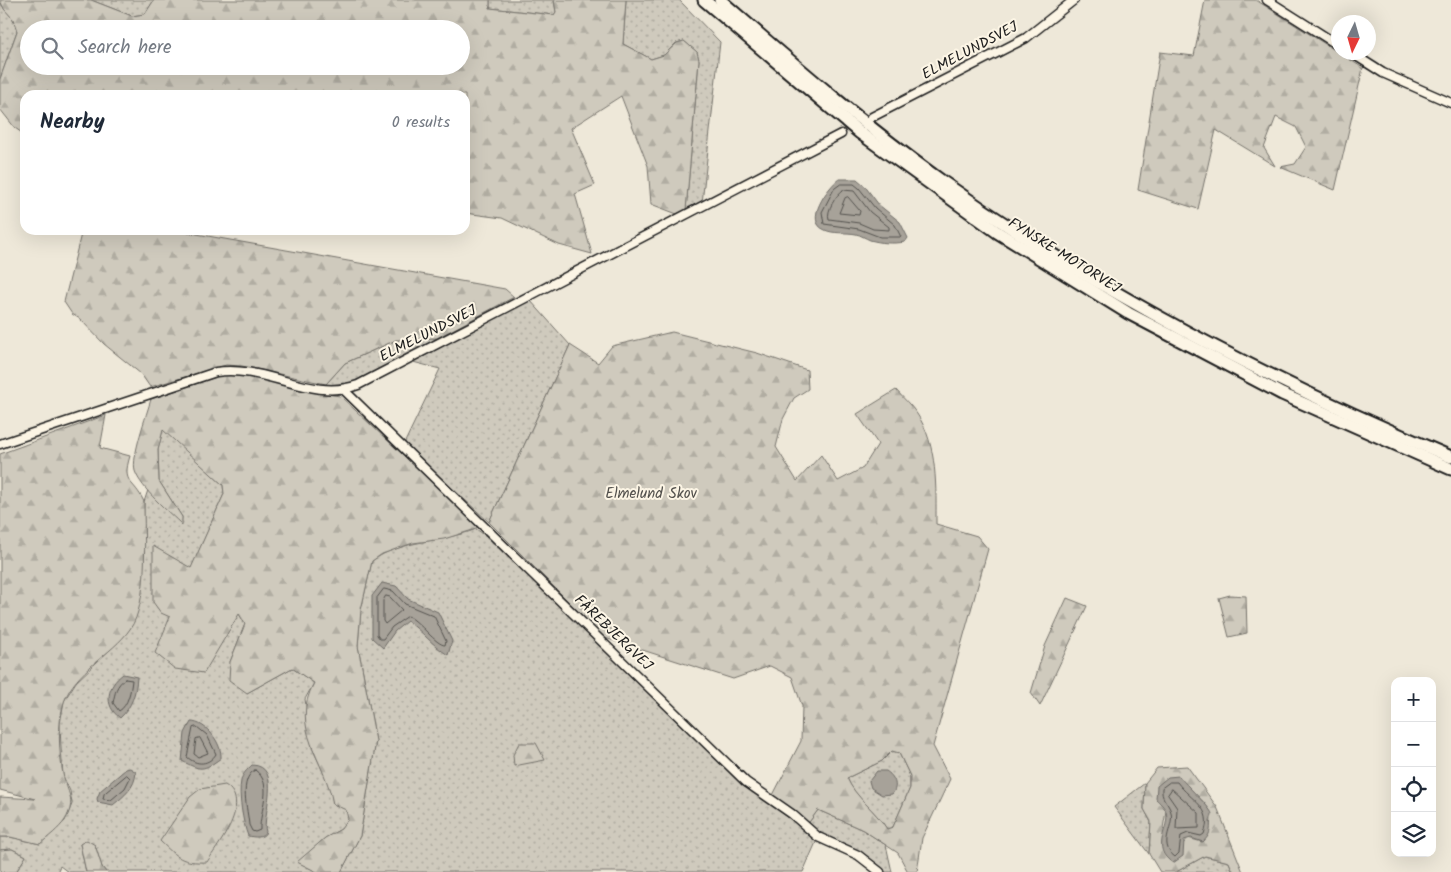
<!DOCTYPE html>
<meta charset="utf-8">
<style>
:root{--surface:#fff;--page:#f6f6f7;--text:#1f2937;--muted:#747a83;--line:#e0e1e3}
body{margin:0;font-family:Kalam,sans-serif;background:var(--page);color:var(--text)}
.controls{position:absolute;right:15px;bottom:15px;display:grid;overflow:hidden;border-radius:10px;box-shadow:0 5px 20px #0002}
.controls button{width:45px;height:45px;display:grid;place-items:center;padding:0;border:0;border-bottom:1px solid var(--line);background:var(--surface);color:var(--text);font:25px sans-serif}
.compass{position:absolute;left:1331px;top:15px;width:45px;height:45px;border-radius:50%;background:var(--surface);box-shadow:0 5px 20px #0002;rotate:185deg}
.list{margin:0;padding:0;list-style:none}
h2{display:flex;justify-content:space-between;align-items:center;height:65px;margin:0;padding:0 20px;font-size:21px}
h2 small{font-size:16px;font-weight:400;color:var(--muted)}
.icon{flex:none;width:28px;height:28px;fill:none;stroke:currentColor;stroke-width:2;stroke-linecap:round;stroke-linejoin:round}
.map{position:relative;flex:none;width:1451px;height:872px;overflow:hidden}
.search{position:absolute;background:var(--surface);box-shadow:0 5px 20px #0002;left:20px;top:20px;width:450px;height:55px;display:flex;align-items:center;gap:12px;box-sizing:border-box;padding:0 18px;border-radius:28px;color:var(--muted);font-size:19px}
.panel{position:absolute;background:var(--surface);box-shadow:0 5px 20px #0002;left:20px;top:90px;width:450px;height:145px;border-radius:15px}
.map>svg:first-child{display:block}
.grass{fill:url(#grass-dots);stroke:#76736c}
.forest{fill:url(#forest-firs);stroke:#76736c;fill-rule:evenodd}
.water{fill:#a7a299;stroke:#6f6c67}
.lines{fill:none;stroke-linecap:round;stroke-linejoin:round}
.shore{stroke:#54524e;stroke-width:1}
.minor-casing{stroke:#1c1c1c;stroke-width:11}
.highway-casing{stroke:#1c1c1c;stroke-width:15}
.minor{stroke:#fcf5e5;stroke-width:8}
.highway{stroke:#fcf5e5;stroke-width:11}
.labels{text-anchor:middle;dominant-baseline:central;stroke-width:4;stroke-linejoin:round;paint-order:stroke}
.street-label{font-size:15px;fill:#1c1c1c;stroke:#fcf5e5}
.park-label{font-size:15px;fill:#52504c;stroke:#fcf5e5}
</style>
<div class="map">
<svg width="1451" height="872" viewBox="0 0 1451 872">
<defs>
<pattern id="grass-dots" width="8" height="8" patternUnits="userSpaceOnUse" patternTransform="scale(1.25)"><rect width="8" height="8" fill="#cfcabd"/><path d="M2 2h.1M6 6h.1" fill="none" stroke="#b1ada2" stroke-width="1.8" stroke-linecap="round"/></pattern>
<pattern id="forest-firs" width="22" height="20" patternUnits="userSpaceOnUse" patternTransform="scale(1.25)"><rect width="22" height="20" fill="#cfcabd"/><path d="M5 1l3.5 6h-7zM16 11l3.5 6h-7z" fill="#b1ada2"/></pattern>
</defs>
<rect width="100%" height="100%" fill="#eee8d9"/>
<filter id="ink" filterUnits="userSpaceOnUse"><feTurbulence type="fractalNoise" baseFrequency=".02" numOctaves="2"/><feDisplacementMap in="SourceGraphic" scale="10" xChannelSelector="R" yChannelSelector="G"/><feConvolveMatrix kernelMatrix="1 2 1 2 8 2 1 2 1" color-interpolation-filters="sRGB"/></filter>
<g filter="url(#ink)">
<g class="grass">
<path d="M 91,0 L 154,0 L 145,14 L 132,16 Z"/>
<path d="M 490,0 L 554,0 L 556,12 L 554,15 L 490,8 Z"/>
<path d="M 626,0 L 679,0 L 720,42 L 702,203 L 686,210 L 699,60 L 697,52 L 684,41 L 676,43 L 664,55 L 651,59 L 623,44 Z"/>
<path d="M 0,3 L 13,19 L 17,31 L 0,79 Z"/>
<path d="M 530,300 L 570,345 L 489,522 L 404,444 L 440,369 L 413,362 Z"/>
<path d="M 437,338 C 414,354 353,394 326,384 L 345,363 L 396,340 Z"/>
<path d="M 163,429 L 223,485 L 224,494 L 191,569 L 153,547 L 239,613 L 245,624 L 230,662 L 247,693 L 292,668 L 314,683 L 305,699 L 312,748 L 330,786 L 333,804 L 346,809 L 349,819 L 341,829 L 325,838 L 298,862 L 317,872 L 106,872 L 102,867 L 95,845 L 80,844 L 86,872 L 68,872 L 60,866 L 57,872 L 16,872 L 26,856 L 12,849 L 0,850 L 0,837 L 10,837 L 40,844 L 65,821 L 72,804 L 70,791 L 63,776 L 61,748 L 60,724 L 64,701 L 76,682 L 118,642 L 142,587 L 144,502 L 148,490 L 181,524 L 182,517 L 159,481 L 158,450 Z"/>
<path d="M 476,529 L 489,538 L 728,771 L 817,840 L 803,872 L 341,872 L 360,836 L 376,741 L 358,646 L 361,610 L 372,561 C 402,539 442,543 476,529 Z"/>
<path d="M 892,751 L 899,753 L 910,776 L 910,788 L 893,827 L 887,829 C 876,811 855,798 847,778 L 882,761 Z"/>
<path d="M 1145,783 L 1144,809 L 1151,822 L 1149,854 L 1114,807 Z"/>
<path d="M 818,810 L 863,830 L 886,845 L 892,872 L 883,872 C 862,849 831,843 807,825 Z"/>
<path d="M 1205,856 L 1229,862 L 1233,872 L 1176,872 Z"/>
</g>
<g class="forest">
<path d="M 0,0 L 91,0 L 132,16 L 145,14 L 154,0 L 490,0 L 490,8 L 554,15 L 556,12 L 554,0 L 626,0 L 623,44 L 651,59 L 664,55 L 677,43 L 684,41 L 697,52 L 699,60 L 686,210 L 677,214 L 651,204 L 648,166 L 621,96 L 571,128 L 595,185 L 575,194 L 592,254 L 559,245 L 502,218 L 465,213 L 465,95 L 25,95 L 25,135 L 15,128 L 0,109 L 0,79 L 17,31 L 13,19 L 4,9 ZM 29,29 L 461,29 L 461,66 L 29,66 Z"/>
<path d="M 1205,0 L 1256,0 L 1363,68 L 1335,190 L 1280,167 L 1295,164 L 1306,147 L 1296,127 L 1276,117 L 1264,148 L 1275,166 L 1216,130 L 1198,209 L 1138,190 L 1160,52 L 1194,56 Z"/>
<path d="M 82,230 L 174,230 L 505,289 L 514,297 L 437,338 L 396,340 L 345,363 L 326,384 L 242,366 L 226,365 L 150,387 L 141,374 L 104,344 L 80,319 L 72,314 L 64,302 Z"/>
<path d="M 672,332 L 757,353 L 807,370 L 808,389 L 794,398 L 783,419 L 776,447 L 797,481 L 821,455 L 838,481 L 863,468 L 878,444 L 857,414 L 896,390 C 903,398 911,405 917,414 C 938,445 936,489 936,524 L 977,536 L 988,549 L 933,746 L 950,779 L 922,838 L 917,872 L 908,872 L 898,853 L 863,830 L 818,810 L 807,825 L 772,797 L 801,741 L 802,706 L 792,677 L 770,666 L 733,679 L 605,638 L 489,522 L 570,345 L 598,363 L 612,346 ZM 892,751 L 899,753 L 910,776 L 910,788 L 893,827 L 887,829 C 875,810 855,797 847,778 L 882,761 Z"/>
<path d="M 222,375 C 262,374 300,391 340,396 L 477,524 L 476,529 L 444,539 L 413,543 L 382,554 L 372,561 L 361,610 L 358,646 L 376,741 L 360,836 L 341,872 L 317,872 L 297,862 L 325,838 L 341,829 L 348,819 L 346,810 L 333,804 C 325,759 289,729 314,683 L 292,668 L 247,693 L 229,680 L 230,662 L 245,624 L 239,614 L 204,673 L 175,669 L 155,653 L 170,617 L 161,613 L 153,602 L 153,546 L 191,568 L 224,494 L 223,485 L 163,430 L 158,450 L 159,481 L 182,517 L 182,525 C 169,512 141,489 135,471 C 131,457 147,414 151,399 Z"/>
<path d="M 106,415 L 100,448 L 130,456 C 121,485 134,479 144,502 C 144,535 149,603 130,629 C 112,655 75,670 64,702 C 57,724 59,752 63,774 C 67,793 77,800 65,820 C 59,829 48,837 40,844 L 10,837 L 0,837 L 0,797 L 35,799 L 0,790 L 0,454 Z"/>
<path d="M 1230,595 L 1246,596 L 1247,633 L 1229,637 L 1219,598 Z"/>
<path d="M 1067,598 L 1087,606 L 1040,706 L 1031,693 L 1045,646 Z"/>
<path d="M 519,743 L 536,743 L 545,760 L 514,766 L 513,755 Z"/>
<path d="M 1187,766 L 1217,807 L 1243,872 L 1233,872 L 1229,862 L 1205,856 L 1176,872 L 1160,872 L 1149,854 L 1151,822 L 1144,809 L 1145,783 L 1157,768 ZM 1178,776 C 1199,803 1225,806 1202,842 L 1188,838 L 1183,844 L 1163,828 L 1166,811 Z"/>
<path d="M 225,785 C 253,802 218,845 207,862 C 181,863 178,858 160,841 L 190,797 L 200,789 Z"/>
<path d="M 87,840 L 95,845 L 102,867 L 106,872 L 86,872 L 80,844 Z"/>
<path d="M 12,849 L 26,856 L 16,872 L 0,872 L 0,850 Z"/>
</g>
<g class="water">
<path d="M 839,179 L 857,179 L 864,185 L 879,205 L 900,222 L 908,238 L 905,242 C 893,244 881,243 870,240 C 865,238 861,235 856,234 C 846,232 833,234 825,230 C 803,221 828,187 839,179 Z"/>
<path d="M 382,583 L 396,586 L 408,599 L 438,612 L 452,641 L 448,655 C 432,645 422,631 407,621 L 395,631 L 383,648 L 372,638 L 372,596 Z"/>
<path d="M 123,674 L 137,677 C 136,693 132,707 120,718 C 103,705 107,686 123,674 Z"/>
<path d="M 191,722 C 206,722 222,743 221,758 C 203,771 201,771 182,761 L 185,733 Z"/>
<path d="M 252,765 C 284,766 261,816 266,832 C 263,839 254,837 248,836 C 243,824 238,794 241,781 C 242,774 247,770 252,765 Z"/>
<path d="M 130,768 L 136,772 C 135,788 124,796 113,805 L 98,802 L 97,799 L 100,791 L 126,769 Z"/>
<path d="M 877,771 L 886,771 C 894,776 899,786 892,794 L 882,795 L 871,788 L 869,781 Z"/>
<path d="M 1179,776 C 1185,784 1211,808 1212,814 C 1212,816 1210,819 1210,821 C 1211,831 1210,835 1203,842 L 1191,838 L 1184,840 L 1183,856 L 1173,863 C 1149,848 1171,827 1166,812 C 1165,807 1159,802 1156,799 L 1157,786 L 1168,777 Z"/>
</g>
<g class="lines">
<g class="shore">
<path d="M 841,184 L 854,184 L 859,188 L 875,208 L 895,225 L 901,237 L 880,237 L 859,229 L 824,224 L 822,212 L 834,189 Z"/>
<path d="M 843,190 L 854,191 L 870,212 L 889,227 L 889,230 L 873,229 L 859,223 L 829,219 C 826,211 836,195 843,190 Z"/>
<path d="M 848,197 L 860,211 L 859,215 L 839,213 L 845,198 Z"/>
<path d="M 384,589 L 393,591 L 405,604 L 434,616 L 446,641 L 445,645 C 436,645 420,622 408,616 L 392,627 L 383,639 L 380,639 L 377,635 L 377,598 Z"/>
<path d="M 386,596 L 390,597 L 402,610 L 385,624 L 383,621 L 383,601 Z"/>
<path d="M 125,679 L 132,680 C 131,690 128,706 119,711 L 113,703 C 115,693 116,685 125,679 Z"/>
<path d="M 197,727 L 207,735 L 216,754 C 209,765 197,766 187,757 L 193,728 Z"/>
<path d="M 200,738 L 208,753 L 198,757 L 194,754 L 196,739 Z"/>
<path d="M 255,770 C 275,784 259,811 260,830 L 255,832 L 252,831 L 249,825 C 248,810 238,779 255,770 Z"/>
<path d="M 127,775 L 130,778 L 125,788 L 111,800 L 103,799 L 104,794 Z"/>
<path d="M 1170,782 L 1177,782 C 1191,801 1214,807 1204,834 L 1201,836 L 1188,833 L 1181,836 L 1179,853 L 1175,857 C 1156,843 1177,825 1170,809 C 1166,800 1161,799 1162,788 Z"/>
<path d="M 1172,789 L 1199,813 L 1199,828 L 1176,829 L 1177,808 L 1168,795 Z"/>
</g>
<defs>
<g id="minor">
<path d="M 1267,0 L 1338,45"/>
<path d="M 1350,52 L 1383,73 L 1451,103"/>
<path d="M 872,117 L 1026,38 L 1074,0"/>
<path d="M 344,390 L 746,782 L 792,814 L 818,837 L 858,855 L 880,872"/>
<path d="M 0,444 L 216,372 C 264,364 311,402 358,385 L 841,134"/>
</g>
<g id="highway">
<path d="M 704,0 L 860,133 L 997,232 L 1128,313 L 1282,394 L 1451,469"/>
<path d="M 720,0 C 792,63 865,126 943,182 C 1101,294 1272,382 1451,457"/>
</g>
</defs>
<use href="#minor" class="minor-casing"/>
<use href="#highway" class="highway-casing"/>
<use href="#minor" class="minor"/>
<use href="#highway" class="highway"/>
</g>
</g>
<g class="labels">
<g class="street-label">
<text transform="translate(970 51) rotate(-28)">ELMELUNDSVEJ</text>
<text transform="translate(1064 256) rotate(32)">FYNSKE MOTORVEJ</text>
<text transform="translate(428 334) rotate(-27)">ELMELUNDSVEJ</text>
<text transform="translate(613 633) rotate(44)">FÅREBJERGVEJ</text>
</g>
<g class="park-label">
<text x="651" y="494">Elmelund Skov</text>
</g>
</g>
</svg>
<div class="controls">
<button>+</button>
<button>−</button>
<button><svg class="icon" aria-label="locate" viewBox="0 0 24 24"><circle cx="12" cy="12" r="6"/><path d="M12 2v4M12 18v4M2 12h4M18 12h4"/></svg></button>
<button><svg class="icon" aria-label="layers" viewBox="0 0 24 24"><path d="M12 4l9 5-9 5-9-5zM3 14l9 5 9-5"/></svg></button>
</div>
<svg class="compass" viewBox="-18 -18 36 36"><path d="M0-13l5 13h-10z" fill="#e53935"/><path d="M0 13l5-13h-10z" fill="#747a83"/></svg>
<div class="search"><svg class="icon" aria-label="search" viewBox="0 0 24 24"><circle cx="10" cy="10" r="6"/><path d="M15 15l6 6"/></svg>Search here</div>
<section class="panel">
<h2>Nearby<small>0 results</small></h2>
<ul class="list">
</ul>
</section>
</div>
